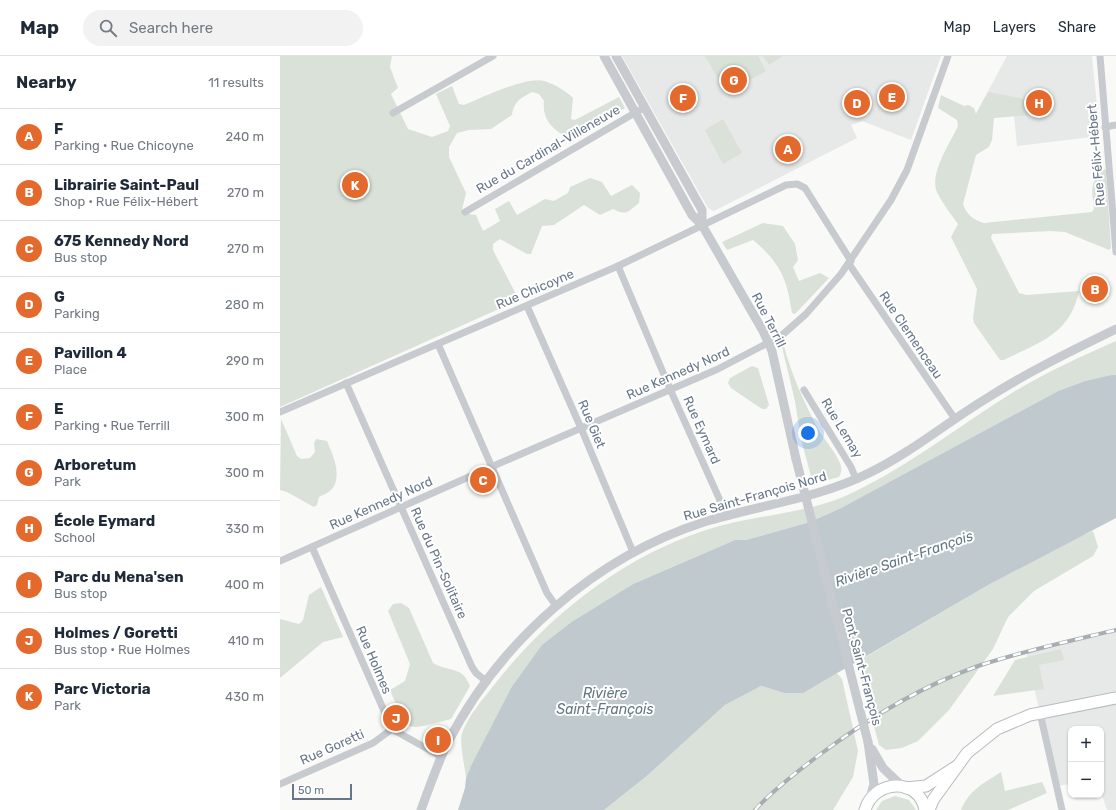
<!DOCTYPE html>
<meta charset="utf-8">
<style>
:root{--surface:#fff;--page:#f2f2f3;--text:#1f2937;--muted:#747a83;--line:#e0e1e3;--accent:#e3692d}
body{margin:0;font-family:Rubik,sans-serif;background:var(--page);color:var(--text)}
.controls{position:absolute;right:12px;bottom:12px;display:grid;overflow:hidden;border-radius:8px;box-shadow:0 1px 3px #0004}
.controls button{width:36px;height:36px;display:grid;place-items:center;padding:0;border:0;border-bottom:1px solid var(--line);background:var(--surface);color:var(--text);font:20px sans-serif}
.scale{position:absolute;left:12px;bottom:10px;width:60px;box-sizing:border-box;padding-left:4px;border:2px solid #687788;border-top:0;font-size:11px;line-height:14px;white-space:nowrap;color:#687788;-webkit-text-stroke:3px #fff;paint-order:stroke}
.you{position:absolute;left:528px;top:377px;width:14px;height:14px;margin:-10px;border:3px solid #fff;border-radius:50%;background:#1a73e8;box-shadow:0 0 0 6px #1a73e833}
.badge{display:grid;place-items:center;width:26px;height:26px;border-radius:50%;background:var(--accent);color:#fff;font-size:13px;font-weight:700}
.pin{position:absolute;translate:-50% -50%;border:2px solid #fff;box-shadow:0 1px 4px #0006}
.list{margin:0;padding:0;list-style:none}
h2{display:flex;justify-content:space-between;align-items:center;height:52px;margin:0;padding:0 16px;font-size:17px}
h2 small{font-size:13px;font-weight:400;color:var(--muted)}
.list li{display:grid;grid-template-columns:26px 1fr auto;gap:12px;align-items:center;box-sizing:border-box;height:56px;padding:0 16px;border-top:1px solid var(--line)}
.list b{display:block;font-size:15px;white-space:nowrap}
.list p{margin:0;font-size:13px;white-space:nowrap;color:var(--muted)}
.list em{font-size:13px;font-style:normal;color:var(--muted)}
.icon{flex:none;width:22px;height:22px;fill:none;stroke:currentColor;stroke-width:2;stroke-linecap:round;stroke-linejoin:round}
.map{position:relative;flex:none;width:836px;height:754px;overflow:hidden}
header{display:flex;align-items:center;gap:24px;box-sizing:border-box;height:56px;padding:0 20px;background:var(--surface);border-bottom:1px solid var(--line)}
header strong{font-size:19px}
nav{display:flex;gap:22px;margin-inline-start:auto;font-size:14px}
.search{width:280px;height:36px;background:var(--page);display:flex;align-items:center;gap:10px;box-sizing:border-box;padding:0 14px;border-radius:22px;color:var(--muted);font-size:15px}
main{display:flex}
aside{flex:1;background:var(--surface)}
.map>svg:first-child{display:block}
.built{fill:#e7e8e8}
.green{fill:#dae1d8}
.water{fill:#c0c9ce}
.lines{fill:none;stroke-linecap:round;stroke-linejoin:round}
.primary-casing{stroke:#b8bcc0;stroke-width:13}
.minor{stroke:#c7cace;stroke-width:7}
.tertiary{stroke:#c7cace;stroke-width:9}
.primary{stroke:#fff;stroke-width:11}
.rail-casing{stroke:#a7adb3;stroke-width:4}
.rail{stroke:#fff;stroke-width:2.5;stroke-dasharray:8;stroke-linecap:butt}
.tertiary-bridge{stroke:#c7cace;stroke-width:9}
.labels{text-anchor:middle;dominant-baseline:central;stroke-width:4;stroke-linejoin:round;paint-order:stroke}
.street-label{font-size:13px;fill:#687788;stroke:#fff}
.water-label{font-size:14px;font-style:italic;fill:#647783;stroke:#fff}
</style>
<header>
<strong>Map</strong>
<div class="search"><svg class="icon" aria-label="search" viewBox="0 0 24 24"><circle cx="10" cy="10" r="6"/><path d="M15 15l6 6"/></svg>Search here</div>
<nav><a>Map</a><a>Layers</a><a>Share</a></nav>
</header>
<main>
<aside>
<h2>Nearby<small>11 results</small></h2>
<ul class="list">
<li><span class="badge">A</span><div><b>F</b><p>Parking · Rue Chicoyne</p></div><em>240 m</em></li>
<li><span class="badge">B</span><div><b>Librairie Saint-Paul</b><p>Shop · Rue Félix-Hébert</p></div><em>270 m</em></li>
<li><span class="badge">C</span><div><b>675 Kennedy Nord</b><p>Bus stop</p></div><em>270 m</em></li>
<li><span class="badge">D</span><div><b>G</b><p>Parking</p></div><em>280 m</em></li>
<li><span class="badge">E</span><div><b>Pavillon 4</b><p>Place</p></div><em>290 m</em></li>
<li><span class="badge">F</span><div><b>E</b><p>Parking · Rue Terrill</p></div><em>300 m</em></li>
<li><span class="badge">G</span><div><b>Arboretum</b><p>Park</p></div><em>300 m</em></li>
<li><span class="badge">H</span><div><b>École Eymard</b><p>School</p></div><em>330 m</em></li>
<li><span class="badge">I</span><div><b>Parc du Mena'sen</b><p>Bus stop</p></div><em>400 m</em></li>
<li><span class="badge">J</span><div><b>Holmes / Goretti</b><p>Bus stop · Rue Holmes</p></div><em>410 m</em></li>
<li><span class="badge">K</span><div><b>Parc Victoria</b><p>Park</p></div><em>430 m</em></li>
</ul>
</aside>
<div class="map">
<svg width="836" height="754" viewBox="0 0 836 754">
<rect width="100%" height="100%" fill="#f9f9f7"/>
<g class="built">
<path d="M 342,0 L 661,0 L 631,84 L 582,65 L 571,69 L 577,82 L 434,155 L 428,152 Z"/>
<path d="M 727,0 L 812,0 L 820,80 L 737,90 L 734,60 L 693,63 Z"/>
<path d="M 836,574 L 836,754 L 827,754 L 821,736 L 821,673 L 791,673 L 791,728 L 776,730 L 746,595 Z"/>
</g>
<g class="green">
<path d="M 0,0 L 112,0 L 110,11 L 118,32 L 111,38 L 128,73 L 152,81 L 168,75 L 170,70 L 156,38 L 172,30 L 179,48 L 184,49 C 202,42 246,20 264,25 C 274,28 285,34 293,42 L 291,63 L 295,64 L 339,41 L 345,52 L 298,78 L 287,81 C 272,73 262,63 264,45 L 259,38 L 252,36 C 241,42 234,45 232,59 L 211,73 L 189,74 L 177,77 L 169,91 L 169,101 L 186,137 L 182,154 L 189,158 L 196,159 L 203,175 L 220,165 L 215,153 L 229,145 L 237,159 L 265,143 L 274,145 L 288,137 L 290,131 L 310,122 L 322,126 L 331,140 L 352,129 L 360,137 L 359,147 C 348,156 346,160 333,153 L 320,159 L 304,149 L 274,169 L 262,170 L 251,198 L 247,198 L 220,183 L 213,188 L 213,194 L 239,244 L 0,351 Z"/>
<path d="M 425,0 L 478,0 L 486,15 L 446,37 Z"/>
<path d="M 483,0 L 503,0 L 489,9 Z"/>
<path d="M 708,36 L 749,44 L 751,46 L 751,59 L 714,62 L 712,84 L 709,91 L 696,99 L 683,148 C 687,159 693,164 704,167 L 812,156 L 814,153 C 812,133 809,128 824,113 L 826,114 L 831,192 L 829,194 L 785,176 L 771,175 L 712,178 L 711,182 L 739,237 L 747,239 L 799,235 C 790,279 759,286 724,304 L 720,304 L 694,267 L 693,262 L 697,233 L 671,181 L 678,168 C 671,158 662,147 657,136 C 649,118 670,87 678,70 L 677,64 L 658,52 L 661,39 L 684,50 L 688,49 L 694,52 L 696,58 Z"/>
<path d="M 443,63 L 462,97 L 443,108 L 425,74 Z"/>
<path d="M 483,167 L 503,170 L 515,188 L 518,204 L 513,211 L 519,225 L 540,217 L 549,222 L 515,258 L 512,257 C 507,222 500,207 473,184 L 447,194 L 442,186 Z"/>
<path d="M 836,285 L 836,319 L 805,325 L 778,335 L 561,452 L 530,466 L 466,484 L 455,484 L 353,528 L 293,565 L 231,632 L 186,722 C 185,711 179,687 182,677 C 188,660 203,643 214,629 C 268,560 342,501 426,474 C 474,458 528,459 574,436 C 630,409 679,370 732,337 C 766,316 800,301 836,285 Z"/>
<path d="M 504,290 C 511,318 525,348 538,373 C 545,385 557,397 561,410 C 562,414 561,417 559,421 L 533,428 L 521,383 L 515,345 L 502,291 Z"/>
<path d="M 472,310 L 478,312 L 489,349 L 486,353 L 482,353 L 451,332 L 448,327 L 450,322 Z"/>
<path d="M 1,363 L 17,400 L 21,403 L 30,402 L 35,396 L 34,387 L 36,383 L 47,385 C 52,397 63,420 52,433 C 50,436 43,439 39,441 L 37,449 L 34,451 L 7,436 L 0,434 Z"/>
<path d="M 813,475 L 818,491 L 813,500 L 754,535 L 728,561 L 713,593 L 669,654 L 638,685 L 622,692 L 606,694 L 599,689 L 577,606 L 710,528 L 800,480 Z"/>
<path d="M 41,531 L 63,581 L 43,586 L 0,622 L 0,563 L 19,568 L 23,564 L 29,539 Z"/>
<path d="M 121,547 L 129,552 L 153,607 C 170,617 182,609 190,630 L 171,663 C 123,675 129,679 110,634 L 125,625 L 130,608 L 108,555 L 113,548 Z"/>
<path d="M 781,593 L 784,604 L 759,609 L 764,633 L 713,640 L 735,604 Z"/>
<path d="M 557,617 L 562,623 L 578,695 L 573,721 L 553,754 L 324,754 L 368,719 L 445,649 L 481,630 C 521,642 522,637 557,617 Z"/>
<path d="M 721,716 L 725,735 L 762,726 L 767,737 L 728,754 L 681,754 C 689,734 704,727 721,716 Z"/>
<path d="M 615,740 L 629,744 L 636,754 L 596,754 L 602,745 Z"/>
</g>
<path class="water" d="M 832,319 L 836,319 L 836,462 L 710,528 L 523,637 L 505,637 L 481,630 L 445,649 L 368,719 L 324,754 L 178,754 L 185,732 L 186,722 L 192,708 L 231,632 L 262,589 L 293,565 L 353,528 L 455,484 L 466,484 L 530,466 L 561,452 L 778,335 L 805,325 Z"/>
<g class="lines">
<defs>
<g id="primary">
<path d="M 626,732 L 646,730 L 677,710"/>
<path d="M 585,754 C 594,723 639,721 645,754"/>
<path d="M 649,754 L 653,744 L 687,697 L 717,673 L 750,659 L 836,642"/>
</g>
</defs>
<use href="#primary" class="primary-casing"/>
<g class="minor">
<path d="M 820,0 L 836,196"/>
<path d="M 113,57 L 213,0"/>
<path d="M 825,71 L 836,69"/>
<path d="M 185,156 L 365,51"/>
<path d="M 569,208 L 675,363"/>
<path d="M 338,210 L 390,333 L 447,460"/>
<path d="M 247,250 L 301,372 L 353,496"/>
<path d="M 158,288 L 267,537 L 276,550"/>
<path d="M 66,327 L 192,611 L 196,617 L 207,626"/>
<path d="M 524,334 L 571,411 L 576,423"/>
<path d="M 0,356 L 338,210 L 506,129 L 517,128 L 525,132 L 571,205"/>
<path d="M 32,491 L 112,673 L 162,701"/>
<path d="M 0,505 L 211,411 L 438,313 L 501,280 L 526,258 L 561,218 L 611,144 L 627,114 L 668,0"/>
<path d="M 760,657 L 782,754"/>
<path d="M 0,728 L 93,687 L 112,673"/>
</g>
<g class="tertiary">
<path d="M 324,0 L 412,159 L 422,169 L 483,275 L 492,295 L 516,403"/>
<path d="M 336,0 L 422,154 L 422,169"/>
<path d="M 588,686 L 594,728 L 590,742"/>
<path d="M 592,693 L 603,712 L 623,731"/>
<path d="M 141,754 C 149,732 157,709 167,688 C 219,586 315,501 424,466 C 479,449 537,443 589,417 C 630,397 665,368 704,344 C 746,317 791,295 836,273"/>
</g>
<use href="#primary" class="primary"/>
<defs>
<path id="rail" d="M 475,754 C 494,733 519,714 542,697 C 589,662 642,630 698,610 C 743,595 790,585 836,574"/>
</defs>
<use href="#rail" class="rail-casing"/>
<use href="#rail" class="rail"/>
<path class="tertiary-bridge" d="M 516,403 L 588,686"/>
</g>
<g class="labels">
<g class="street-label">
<text transform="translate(268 93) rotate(-30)">Rue du Cardinal-Villeneuve</text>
<text transform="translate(816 99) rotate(-95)">Rue Félix-Hébert</text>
<text transform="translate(255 233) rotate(-23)">Rue Chicoyne</text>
<text transform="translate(489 264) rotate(63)">Rue Terrill</text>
<text transform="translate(631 279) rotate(56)">Rue Clemenceau</text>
<text transform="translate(398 317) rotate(-24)">Rue Kennedy Nord</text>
<text transform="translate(312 368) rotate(67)">Rue Giet</text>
<text transform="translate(562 372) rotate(59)">Rue Lemay</text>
<text transform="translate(422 374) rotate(66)">Rue Eymard</text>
<text transform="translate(475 440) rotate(-16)">Rue Saint-François Nord</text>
<text transform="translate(101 447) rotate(-24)">Rue Kennedy Nord</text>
<text transform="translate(159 507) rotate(66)">Rue du Pin-Solitaire</text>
<text transform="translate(94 604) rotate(67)">Rue Holmes</text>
<text transform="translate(582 611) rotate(75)">Pont Saint-François</text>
<text transform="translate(52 691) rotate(-24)">Rue Goretti</text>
</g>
<g class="water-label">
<text transform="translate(624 503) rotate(-19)">Rivière Saint-François</text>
<text x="325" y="637">Rivière<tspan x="325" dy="16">Saint-François</tspan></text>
</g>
</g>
</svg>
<div class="controls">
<button>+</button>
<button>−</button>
</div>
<div class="scale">50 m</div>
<div class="you"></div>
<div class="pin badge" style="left:508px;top:93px">A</div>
<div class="pin badge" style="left:815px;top:233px">B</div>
<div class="pin badge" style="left:203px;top:424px">C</div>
<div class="pin badge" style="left:577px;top:47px">D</div>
<div class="pin badge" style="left:612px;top:41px">E</div>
<div class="pin badge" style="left:403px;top:42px">F</div>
<div class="pin badge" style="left:454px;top:24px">G</div>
<div class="pin badge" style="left:759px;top:47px">H</div>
<div class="pin badge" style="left:158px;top:684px">I</div>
<div class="pin badge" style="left:116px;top:662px">J</div>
<div class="pin badge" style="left:75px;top:129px">K</div>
</div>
</main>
